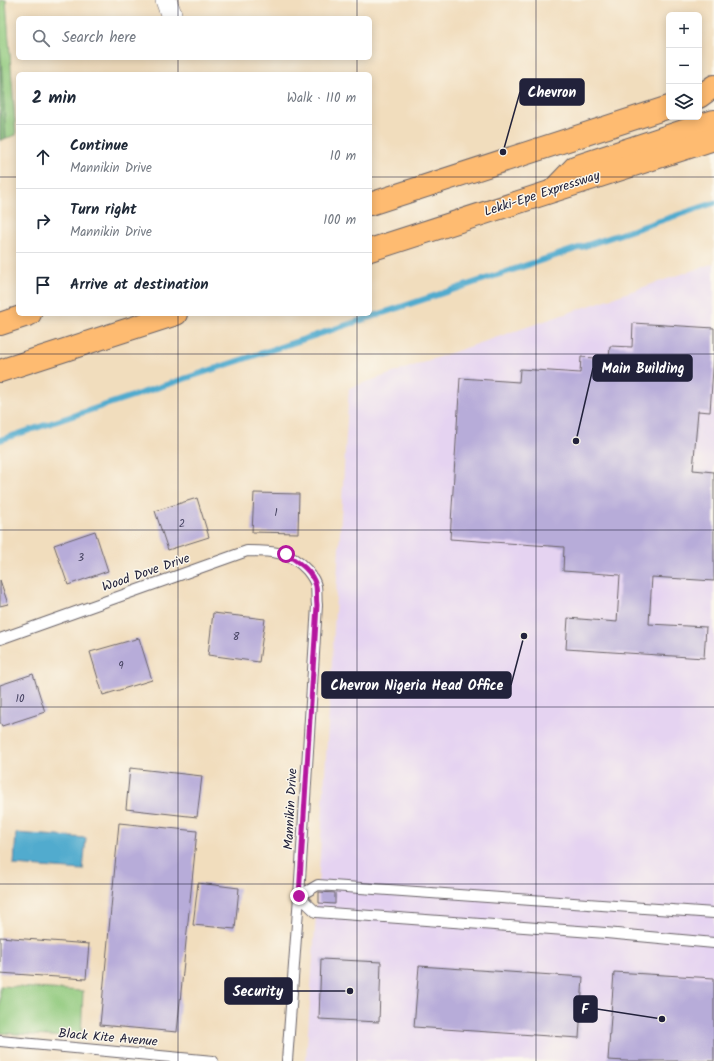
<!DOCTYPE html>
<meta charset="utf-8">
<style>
:root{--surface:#fff;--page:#f6f6f7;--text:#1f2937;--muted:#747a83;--line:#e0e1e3}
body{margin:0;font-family:Kalam,sans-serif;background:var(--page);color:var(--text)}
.controls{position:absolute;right:12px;top:12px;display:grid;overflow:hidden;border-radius:6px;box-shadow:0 2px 10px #0003}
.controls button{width:36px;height:36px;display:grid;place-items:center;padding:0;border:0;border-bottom:1px solid var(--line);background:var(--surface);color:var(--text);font:20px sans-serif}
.stop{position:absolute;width:12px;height:12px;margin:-9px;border:3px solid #b5179e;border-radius:50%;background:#fff}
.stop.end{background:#b5179e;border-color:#fff;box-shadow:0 1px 4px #0008}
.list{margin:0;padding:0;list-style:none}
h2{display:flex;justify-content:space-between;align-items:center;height:52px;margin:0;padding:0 16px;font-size:17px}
h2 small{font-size:13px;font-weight:400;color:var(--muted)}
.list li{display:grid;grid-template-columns:26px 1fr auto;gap:12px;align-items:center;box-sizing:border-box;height:64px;padding:0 16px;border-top:1px solid var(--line)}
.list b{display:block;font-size:15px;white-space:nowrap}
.list p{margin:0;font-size:13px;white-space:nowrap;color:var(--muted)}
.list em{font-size:13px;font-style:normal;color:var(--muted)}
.icon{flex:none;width:22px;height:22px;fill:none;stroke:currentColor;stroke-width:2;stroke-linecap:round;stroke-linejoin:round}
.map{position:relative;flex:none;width:714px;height:1061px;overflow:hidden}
.search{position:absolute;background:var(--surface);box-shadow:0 2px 10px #0003;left:16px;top:16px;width:356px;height:44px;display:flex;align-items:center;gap:10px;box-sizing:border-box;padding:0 14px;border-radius:6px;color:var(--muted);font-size:15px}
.panel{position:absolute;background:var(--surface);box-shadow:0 2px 10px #0003;left:16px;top:72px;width:356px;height:244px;border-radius:6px}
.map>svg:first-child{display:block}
.built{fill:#e5d3f1}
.green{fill:#90c97d;stroke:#59765c}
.forest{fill:#74ad6c;stroke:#4b6854}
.water{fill:#51abce;stroke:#3a6684}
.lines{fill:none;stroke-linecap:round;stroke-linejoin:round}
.stream{stroke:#51abce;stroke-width:6}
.building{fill:#b7acd9}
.service-casing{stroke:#6a6368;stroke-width:12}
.minor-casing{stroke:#6a6368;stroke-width:22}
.trunk-casing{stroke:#6a6368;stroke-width:24}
.service{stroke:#fff;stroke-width:10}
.minor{stroke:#fff;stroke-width:21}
.trunk{stroke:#febb71;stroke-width:22}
.route{stroke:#b5179e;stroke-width:5}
.grid{fill:none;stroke:#22223b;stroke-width:1;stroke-opacity:0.55}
.labels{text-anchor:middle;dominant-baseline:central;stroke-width:3;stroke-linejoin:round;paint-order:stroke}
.number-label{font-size:11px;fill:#474462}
.street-label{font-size:13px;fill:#22223b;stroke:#fbf7ec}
.leader{fill:none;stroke:#22223b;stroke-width:1.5}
.callout-dot{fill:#22223b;stroke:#fbf7ec;stroke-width:1.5}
.callout{fill:#22223b;stroke:#22223b;stroke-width:1.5}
.callout-label{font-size:14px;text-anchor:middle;font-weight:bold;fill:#fff}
</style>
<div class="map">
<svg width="714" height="1061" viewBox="0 0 714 1061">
<rect width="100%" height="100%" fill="#fbf7ec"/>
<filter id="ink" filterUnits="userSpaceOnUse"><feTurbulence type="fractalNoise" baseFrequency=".025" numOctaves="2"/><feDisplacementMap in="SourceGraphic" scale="8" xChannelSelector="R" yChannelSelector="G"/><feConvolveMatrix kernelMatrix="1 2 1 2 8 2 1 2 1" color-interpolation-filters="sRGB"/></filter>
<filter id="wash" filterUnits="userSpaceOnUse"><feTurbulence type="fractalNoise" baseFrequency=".012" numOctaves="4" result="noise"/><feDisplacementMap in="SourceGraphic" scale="16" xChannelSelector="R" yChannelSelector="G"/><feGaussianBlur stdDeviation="0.9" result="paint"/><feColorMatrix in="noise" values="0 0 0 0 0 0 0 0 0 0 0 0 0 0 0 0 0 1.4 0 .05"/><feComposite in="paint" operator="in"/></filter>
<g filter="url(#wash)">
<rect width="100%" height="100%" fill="#f1ddbd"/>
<path class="built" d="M 714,263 L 714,1061 L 306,1061 L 318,885 L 349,388 Z"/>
<g class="green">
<path d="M 0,0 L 6,0 L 16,135 L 0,140 Z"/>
<path d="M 0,986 L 83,991 L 81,1038 L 0,1033 Z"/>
</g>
<path class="forest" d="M 0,43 L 6,138 L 0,141 Z"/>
<path class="water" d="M 16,833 L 86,838 L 83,870 L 14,865 Z"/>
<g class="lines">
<path class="stream" d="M 0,440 L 714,203"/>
</g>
<g id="blocks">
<g class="building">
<path d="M 633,323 L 714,328 L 714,355 L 710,412 L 698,411 L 693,470 L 714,472 L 714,581 L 652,577 L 649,624 L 706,627 L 704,658 L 566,649 L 568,618 L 617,622 L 620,575 L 563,571 L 564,547 L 450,539 L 460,378 L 519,382 L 520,369 L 580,373 L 581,357 L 609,359 L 610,346 L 632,347 Z"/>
<path d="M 254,493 L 299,494 L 298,533 L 252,532 Z"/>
<path d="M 197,498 L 209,537 L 168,550 L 155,511 Z"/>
<path d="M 95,531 L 108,571 L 68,585 L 54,545 Z"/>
<path d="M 0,580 L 8,604 L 0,606 Z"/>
<path d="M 213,613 L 265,619 L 259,662 L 208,655 Z"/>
<path d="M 139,638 L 152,680 L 103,695 L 90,652 Z"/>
<path d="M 33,674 L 45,712 L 2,726 L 0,722 L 0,685 Z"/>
<path d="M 130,768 L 202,776 L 197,817 L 126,809 Z"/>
<path d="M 119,823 L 197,831 L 177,1032 L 100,1025 Z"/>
<path d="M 198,883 L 239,888 L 235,929 L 193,925 Z"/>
<path d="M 319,892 L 335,893 L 335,904 L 319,903 Z"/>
<path d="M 0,937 L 89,944 L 86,979 L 0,973 Z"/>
<path d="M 321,959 L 381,962 L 379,1022 L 319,1019 Z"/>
<path d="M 419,966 L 583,977 L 579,1038 L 414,1027 Z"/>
<path d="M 614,972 L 714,978 L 714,1061 L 626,1061 L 608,1060 Z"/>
</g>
</g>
</g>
<g filter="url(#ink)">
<use href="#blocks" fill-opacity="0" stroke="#6a6368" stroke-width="1"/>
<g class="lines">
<defs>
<g id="service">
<path d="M 0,639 L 247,551 C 271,551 290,551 307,570 C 311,575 315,580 316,586 C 317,592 316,599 317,605 L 299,896 L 287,1061"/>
<path d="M 714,913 L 318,885 L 299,896 L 316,912 L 606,933 L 714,943"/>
<path d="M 0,1041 L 213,1061"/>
</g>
<path id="minor" d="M 166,0 L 171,14"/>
<g id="trunk">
<path d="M 699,97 L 714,86"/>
<path d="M 554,189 L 575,167 L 714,121"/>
<path d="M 370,204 L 669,107"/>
<path d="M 370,250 L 714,139"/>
<path d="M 0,324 L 30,314"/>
<path d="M 0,371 L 176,314"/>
</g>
</defs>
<use href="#service" class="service-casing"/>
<use href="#minor" class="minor-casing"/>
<use href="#trunk" class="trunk-casing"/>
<use href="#service" class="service"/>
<use href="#minor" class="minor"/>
<use href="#trunk" class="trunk"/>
</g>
</g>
<g class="lines" filter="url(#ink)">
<path class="route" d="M 286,554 C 298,562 312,570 316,586 C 317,592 316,599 317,605 L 299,896"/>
</g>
<path class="grid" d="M 178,0 L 178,18M 357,0 L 357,18M 536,0 L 536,1061M 178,58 L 178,74M 357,58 L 357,74M 0,177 L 18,177M 370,177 L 714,177M 178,314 L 178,1061M 357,314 L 357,1061M 0,354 L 714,354M 0,530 L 714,530M 0,707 L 714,707M 0,884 L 714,884"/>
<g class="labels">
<g class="number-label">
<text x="276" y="513">1</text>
<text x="182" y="524">2</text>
<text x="81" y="558">3</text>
<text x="236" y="637">8</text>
<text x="121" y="666">9</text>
<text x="20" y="699">10</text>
</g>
<g class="street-label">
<text transform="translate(542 194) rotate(-18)">Lekki-Epe Expressway</text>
<text transform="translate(146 573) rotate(-19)">Wood Dove Drive</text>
<text transform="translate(291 809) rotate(-87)">Mannikin Drive</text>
<text transform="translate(108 1038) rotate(5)">Black Kite Avenue</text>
</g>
</g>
<path class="leader" d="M503 152L520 92M576 441L593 368M524 636L511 685M350 991L292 991M662 1019L597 1009"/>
<g class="callout-dot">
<circle cx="503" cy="152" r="4"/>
<circle cx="576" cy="441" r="4"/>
<circle cx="524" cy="636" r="4"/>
<circle cx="350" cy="991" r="4"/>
<circle cx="662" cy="1019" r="4"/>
</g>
<g class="callout">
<rect x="520" y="79" width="64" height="26" rx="4"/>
<rect x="593" y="355" width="99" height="26" rx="4"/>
<rect x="322" y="672" width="189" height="26" rx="4"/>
<rect x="225" y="978" width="67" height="26" rx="4"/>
<rect x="574" y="996" width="23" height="26" rx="4"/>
</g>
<g class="callout-label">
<text x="552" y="97">Chevron</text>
<text x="643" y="373">Main Building</text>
<text x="417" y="690">Chevron Nigeria Head Office</text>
<text x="258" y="996">Security</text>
<text x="585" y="1014">F</text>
</g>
</svg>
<div class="controls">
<button>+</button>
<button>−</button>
<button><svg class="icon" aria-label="layers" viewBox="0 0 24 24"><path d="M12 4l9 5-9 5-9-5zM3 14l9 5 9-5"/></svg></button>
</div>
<div class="stop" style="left:286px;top:554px"></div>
<div class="stop end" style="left:299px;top:896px"></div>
<div class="search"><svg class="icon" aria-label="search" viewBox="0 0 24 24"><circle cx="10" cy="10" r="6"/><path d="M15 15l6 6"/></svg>Search here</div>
<section class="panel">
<h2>2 min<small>Walk · 110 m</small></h2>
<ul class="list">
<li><svg class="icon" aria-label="ahead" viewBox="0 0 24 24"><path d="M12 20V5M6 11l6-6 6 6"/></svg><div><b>Continue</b><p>Mannikin Drive</p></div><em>10 m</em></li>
<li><svg class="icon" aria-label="right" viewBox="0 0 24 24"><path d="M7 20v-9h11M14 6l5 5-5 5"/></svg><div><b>Turn right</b><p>Mannikin Drive</p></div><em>100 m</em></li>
<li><svg class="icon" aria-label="arrive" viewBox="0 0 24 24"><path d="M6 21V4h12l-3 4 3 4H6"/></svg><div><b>Arrive at destination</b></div></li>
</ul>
</section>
</div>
